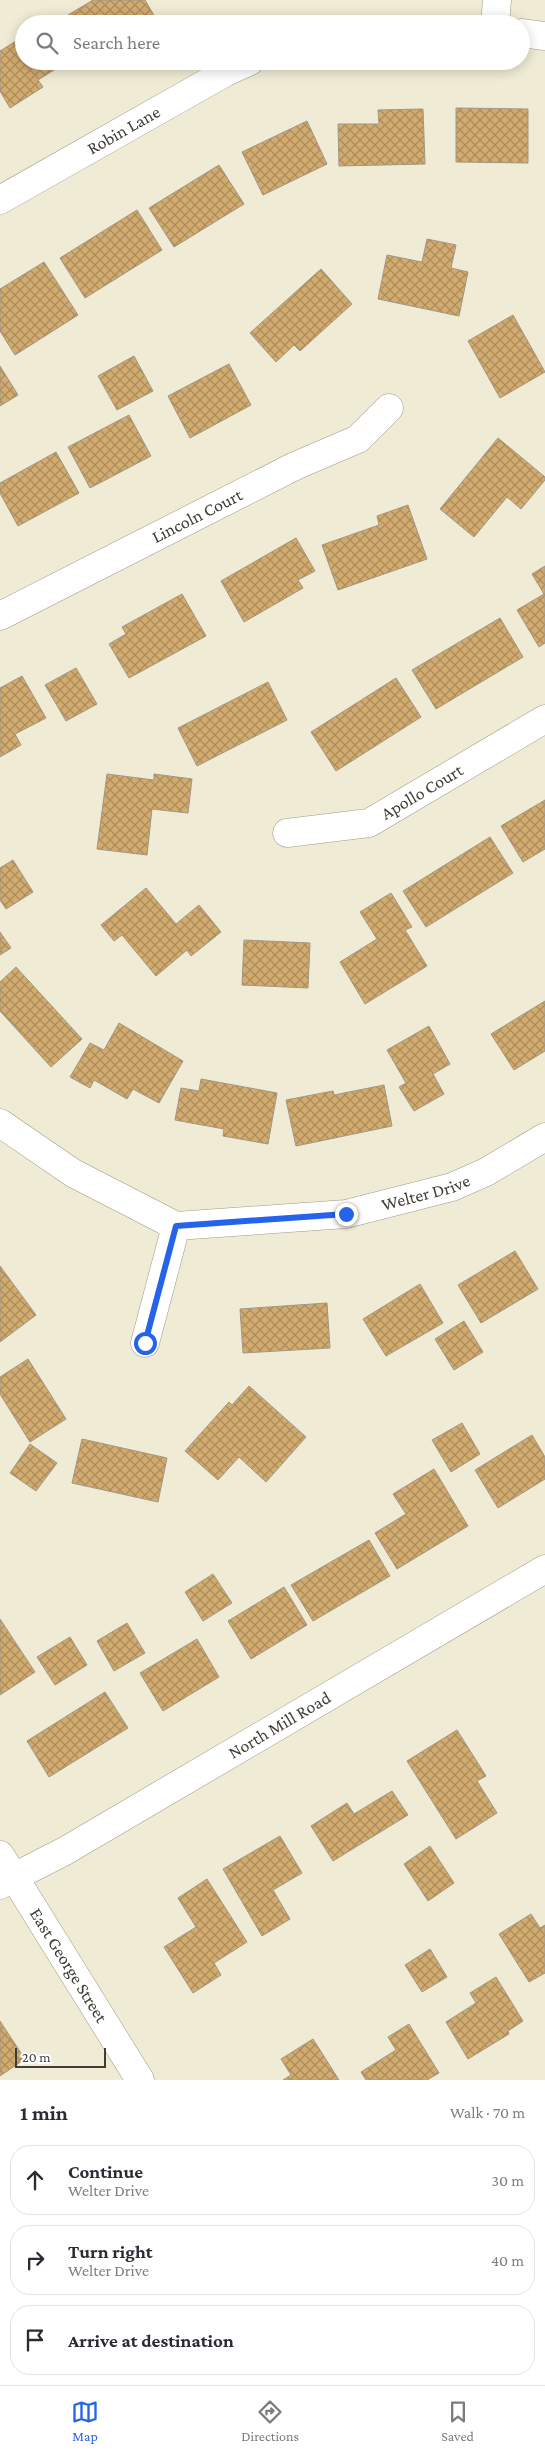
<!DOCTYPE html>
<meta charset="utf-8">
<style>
:root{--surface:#fff;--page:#f7f7f7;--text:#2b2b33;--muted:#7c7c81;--line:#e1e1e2;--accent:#2563eb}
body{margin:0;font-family:"Crimson Pro",serif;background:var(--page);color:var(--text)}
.scale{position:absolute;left:15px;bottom:12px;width:91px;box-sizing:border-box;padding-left:5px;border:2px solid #3f3d34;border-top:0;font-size:14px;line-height:18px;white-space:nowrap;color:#3f3d34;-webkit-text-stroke:4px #fff;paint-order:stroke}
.stop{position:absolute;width:15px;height:15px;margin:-11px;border:4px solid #2563eb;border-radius:50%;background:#fff}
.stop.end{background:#2563eb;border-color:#fff;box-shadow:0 1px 5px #0008}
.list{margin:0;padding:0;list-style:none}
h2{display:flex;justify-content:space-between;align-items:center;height:65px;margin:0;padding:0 20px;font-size:21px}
h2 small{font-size:16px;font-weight:400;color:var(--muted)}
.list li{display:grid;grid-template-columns:32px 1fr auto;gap:15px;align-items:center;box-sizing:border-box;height:70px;margin:0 10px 10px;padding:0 10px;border:1px solid var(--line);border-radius:20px}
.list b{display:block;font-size:19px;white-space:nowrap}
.list p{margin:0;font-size:16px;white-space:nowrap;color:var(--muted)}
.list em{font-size:16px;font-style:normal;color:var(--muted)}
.icon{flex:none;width:28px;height:28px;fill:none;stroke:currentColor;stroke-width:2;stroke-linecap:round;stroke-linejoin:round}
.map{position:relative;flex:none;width:545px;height:2080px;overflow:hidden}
.search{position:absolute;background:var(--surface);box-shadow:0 2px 12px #0003;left:15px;right:15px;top:15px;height:55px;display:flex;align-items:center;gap:12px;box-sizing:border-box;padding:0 18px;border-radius:28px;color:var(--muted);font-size:19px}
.sheet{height:305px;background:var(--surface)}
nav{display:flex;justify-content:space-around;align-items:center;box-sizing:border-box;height:70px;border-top:1px solid var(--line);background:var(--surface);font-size:14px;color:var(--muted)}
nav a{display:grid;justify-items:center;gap:2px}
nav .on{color:var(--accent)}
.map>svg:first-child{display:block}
.building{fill:url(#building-cross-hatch);stroke:#a29684}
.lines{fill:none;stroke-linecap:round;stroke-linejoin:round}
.street-casing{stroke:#9f9b86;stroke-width:29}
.secondary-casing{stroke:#9f9b86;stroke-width:29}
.street{stroke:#fff;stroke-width:28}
.secondary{stroke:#fff;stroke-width:28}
.route{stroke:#2563eb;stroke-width:6}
.labels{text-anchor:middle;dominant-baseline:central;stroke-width:4.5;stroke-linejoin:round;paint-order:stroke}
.street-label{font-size:18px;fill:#3f3d34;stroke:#fff}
</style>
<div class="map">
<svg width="545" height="2080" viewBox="0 0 545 2080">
<defs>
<pattern id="building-cross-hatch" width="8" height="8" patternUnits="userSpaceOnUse" patternTransform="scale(1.25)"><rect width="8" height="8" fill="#d2ab6f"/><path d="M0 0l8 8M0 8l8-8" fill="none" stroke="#ac8c5c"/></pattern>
</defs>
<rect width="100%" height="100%" fill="#efebd4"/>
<g class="building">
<path d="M 93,0 L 145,0 L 155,17 L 143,24 L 73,24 L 68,15 Z"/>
<path d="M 24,36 L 24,61 L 65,63 L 38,80 L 43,87 L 10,108 L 0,91 L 0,51 Z"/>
<path d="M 456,108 L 528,109 L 528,163 L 456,162 Z"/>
<path d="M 423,109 L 425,164 L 339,166 L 338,124 L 379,124 L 378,110 Z"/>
<path d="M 307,121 L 327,164 L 263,195 L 242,152 Z"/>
<path d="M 219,165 L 244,204 L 174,247 L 149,208 Z"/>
<path d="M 137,210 L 162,250 L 85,298 L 60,258 Z"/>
<path d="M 427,239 L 456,245 L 451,268 L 468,272 L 459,316 L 378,299 L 387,255 L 422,262 Z"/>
<path d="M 44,262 L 78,315 L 15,355 L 0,331 L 0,289 Z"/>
<path d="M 321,269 L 352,304 L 300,351 L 294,345 L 276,362 L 250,333 Z"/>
<path d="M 513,315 L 545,372 L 500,398 L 468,341 Z"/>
<path d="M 134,356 L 153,391 L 117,410 L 98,376 Z"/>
<path d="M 229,364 L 251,405 L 190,438 L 168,396 Z"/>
<path d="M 0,366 L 18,395 L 0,406 Z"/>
<path d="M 129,415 L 151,456 L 90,488 L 68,447 Z"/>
<path d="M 498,438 L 545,477 L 545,480 L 521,509 L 507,497 L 474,537 L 440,509 Z"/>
<path d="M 56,452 L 79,493 L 18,526 L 0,493 L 0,483 Z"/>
<path d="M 408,505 L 427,559 L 338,590 L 322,545 L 379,525 L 377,516 Z"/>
<path d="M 296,538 L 315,571 L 298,580 L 303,588 L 244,622 L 221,581 Z"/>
<path d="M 545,566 L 545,643 L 539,647 L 517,610 L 544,594 L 532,574 Z"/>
<path d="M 182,594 L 206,636 L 129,678 L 109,644 L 126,634 L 122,627 Z"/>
<path d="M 500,618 L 523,657 L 436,709 L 412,670 Z"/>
<path d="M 76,668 L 97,704 L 66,721 L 45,685 Z"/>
<path d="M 22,676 L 46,718 L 15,734 L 21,745 L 0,757 L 0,688 Z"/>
<path d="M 396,678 L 421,717 L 336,771 L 311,732 Z"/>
<path d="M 268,682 L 287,720 L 197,766 L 178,728 Z"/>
<path d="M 107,774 L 154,780 L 154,774 L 192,779 L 188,813 L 152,809 L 147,855 L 97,849 Z"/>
<path d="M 545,800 L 545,849 L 523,862 L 501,826 Z"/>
<path d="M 490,837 L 513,873 L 426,927 L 403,891 Z"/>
<path d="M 13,860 L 33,892 L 6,909 L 0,900 L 0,868 Z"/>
<path d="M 146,888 L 176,924 L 199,905 L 221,932 L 191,956 L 187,950 L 156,976 L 122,935 L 114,941 L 101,925 Z"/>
<path d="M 391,893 L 412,927 L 405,930 L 427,966 L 365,1004 L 340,962 L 377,939 L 360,912 Z"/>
<path d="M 0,932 L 11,948 L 0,955 Z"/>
<path d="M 244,940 L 310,943 L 308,988 L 242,985 Z"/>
<path d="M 16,967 L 82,1039 L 51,1067 L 0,1011 L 0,982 Z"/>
<path d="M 545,1001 L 545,1051 L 514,1070 L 491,1034 Z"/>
<path d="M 119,1023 L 183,1061 L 159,1103 L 133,1089 L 127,1099 L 94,1080 L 90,1088 L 70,1077 L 90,1043 L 104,1050 Z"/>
<path d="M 429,1026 L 450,1064 L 433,1074 L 444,1094 L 414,1111 L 399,1087 L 406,1083 L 387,1050 Z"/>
<path d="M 201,1079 L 277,1093 L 268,1144 L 223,1136 L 224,1129 L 175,1120 L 181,1088 L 199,1091 Z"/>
<path d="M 384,1085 L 392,1126 L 296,1146 L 286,1100 L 333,1091 L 334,1095 Z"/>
<path d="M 515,1251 L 538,1289 L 481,1323 L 458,1285 Z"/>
<path d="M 0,1266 L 36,1315 L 0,1342 Z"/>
<path d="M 420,1284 L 443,1323 L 386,1356 L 363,1319 Z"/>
<path d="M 327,1303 L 330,1348 L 243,1353 L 240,1309 Z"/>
<path d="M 464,1321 L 483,1352 L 454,1370 L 435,1339 Z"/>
<path d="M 28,1359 L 66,1419 L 30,1442 L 0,1394 L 0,1377 Z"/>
<path d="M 249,1386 L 306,1437 L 266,1482 L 239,1457 L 218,1480 L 185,1451 L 229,1402 L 232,1405 Z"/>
<path d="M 462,1423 L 480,1454 L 451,1472 L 432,1440 Z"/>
<path d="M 532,1435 L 545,1457 L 545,1479 L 498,1508 L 475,1470 Z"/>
<path d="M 82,1439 L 167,1458 L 158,1502 L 72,1483 Z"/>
<path d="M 30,1444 L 57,1463 L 36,1491 L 10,1473 Z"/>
<path d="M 434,1469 L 468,1526 L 397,1569 L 375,1533 L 406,1514 L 393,1494 Z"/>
<path d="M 369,1540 L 390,1576 L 313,1621 L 291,1585 Z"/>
<path d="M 213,1574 L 232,1603 L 203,1621 L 185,1592 Z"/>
<path d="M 284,1587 L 307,1625 L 251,1659 L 228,1621 Z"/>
<path d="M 0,1619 L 35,1672 L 0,1695 Z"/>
<path d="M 127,1623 L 145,1653 L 114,1671 L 97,1641 Z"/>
<path d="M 70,1637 L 87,1665 L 55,1685 L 37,1657 Z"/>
<path d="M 197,1639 L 219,1677 L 163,1711 L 140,1673 Z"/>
<path d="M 105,1692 L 128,1728 L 49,1777 L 27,1741 Z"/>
<path d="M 457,1730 L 486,1776 L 477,1781 L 497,1813 L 456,1839 L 407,1761 Z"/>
<path d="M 392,1791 L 408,1815 L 333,1861 L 311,1826 L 347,1803 L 354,1814 Z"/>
<path d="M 280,1836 L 302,1873 L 273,1890 L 290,1919 L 262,1936 L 223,1869 Z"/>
<path d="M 430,1846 L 454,1883 L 428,1901 L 404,1864 Z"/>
<path d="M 207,1879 L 247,1942 L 214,1963 L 221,1975 L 193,1993 L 164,1947 L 196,1927 L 178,1898 Z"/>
<path d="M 531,1914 L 540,1928 L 545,1925 L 545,1973 L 529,1982 L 499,1934 Z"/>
<path d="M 430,1949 L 447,1977 L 422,1992 L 405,1965 Z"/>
<path d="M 496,1977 L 523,2021 L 508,2031 L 509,2034 L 468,2059 L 446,2022 L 476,2003 L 470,1993 Z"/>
<path d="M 0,2021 L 25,2059 L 0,2076 Z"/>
<path d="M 409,2024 L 439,2073 L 427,2080 L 366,2080 L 361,2072 L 396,2050 L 388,2037 Z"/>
<path d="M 313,2039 L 339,2080 L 283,2080 L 291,2075 L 281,2059 Z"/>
</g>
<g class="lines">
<defs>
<g id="street">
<path d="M 495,24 L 497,0"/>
<path d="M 521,33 L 545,36"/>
<path id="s1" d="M 0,200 L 226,72 L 250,61"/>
<path id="s2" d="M 0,616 L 295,466 L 358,439 L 389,408"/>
<path id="s3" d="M 287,833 L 369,823 L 545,719"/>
<path d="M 0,1123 L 73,1173 L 176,1226"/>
<path id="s4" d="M 145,1343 L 176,1226 L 346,1214 L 452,1187 L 486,1172 L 545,1137"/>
<path id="s5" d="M 0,1885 L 14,1877 L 140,2080"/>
</g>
<g id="secondary">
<path id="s6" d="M 0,1855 L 14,1877 L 65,1851 L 545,1569"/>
</g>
</defs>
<use href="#street" class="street-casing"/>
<use href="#secondary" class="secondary-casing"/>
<use href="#street" class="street"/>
<use href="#secondary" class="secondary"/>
</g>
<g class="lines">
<path class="route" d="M 145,1343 L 176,1226 L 346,1214"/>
</g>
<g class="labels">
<g class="street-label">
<text stroke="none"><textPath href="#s1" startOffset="142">Robin Lane</textPath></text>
<text stroke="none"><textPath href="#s2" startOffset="221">Lincoln Court</textPath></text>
<text stroke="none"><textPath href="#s3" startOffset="144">Apollo Court</textPath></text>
<text stroke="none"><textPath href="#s4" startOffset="374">Welter Drive</textPath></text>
<text stroke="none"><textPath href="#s6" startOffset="332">North Mill Road</textPath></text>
<text stroke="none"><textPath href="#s5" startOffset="120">East George Street</textPath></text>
</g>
</g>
</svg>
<div class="scale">20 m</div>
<div class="stop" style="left:145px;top:1343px"></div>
<div class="stop end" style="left:346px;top:1214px"></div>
<div class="search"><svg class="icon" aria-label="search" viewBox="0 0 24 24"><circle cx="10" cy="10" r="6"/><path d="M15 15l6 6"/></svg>Search here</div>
</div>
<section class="sheet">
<h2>1 min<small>Walk · 70 m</small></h2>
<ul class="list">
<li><svg class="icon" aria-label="ahead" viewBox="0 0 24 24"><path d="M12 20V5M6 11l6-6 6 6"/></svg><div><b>Continue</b><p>Welter Drive</p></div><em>30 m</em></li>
<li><svg class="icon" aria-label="right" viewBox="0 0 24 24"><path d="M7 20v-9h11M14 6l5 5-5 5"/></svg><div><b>Turn right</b><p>Welter Drive</p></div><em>40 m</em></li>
<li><svg class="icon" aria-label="arrive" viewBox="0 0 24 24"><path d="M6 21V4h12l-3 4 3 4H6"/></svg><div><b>Arrive at destination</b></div></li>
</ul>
</section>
<nav>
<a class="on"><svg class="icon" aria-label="map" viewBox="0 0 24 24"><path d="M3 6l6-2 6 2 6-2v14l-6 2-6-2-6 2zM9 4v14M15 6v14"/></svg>Map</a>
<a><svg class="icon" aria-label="directions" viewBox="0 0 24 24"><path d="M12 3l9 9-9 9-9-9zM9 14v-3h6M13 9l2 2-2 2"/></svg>Directions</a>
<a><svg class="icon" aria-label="saved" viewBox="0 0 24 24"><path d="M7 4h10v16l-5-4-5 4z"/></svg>Saved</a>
</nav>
